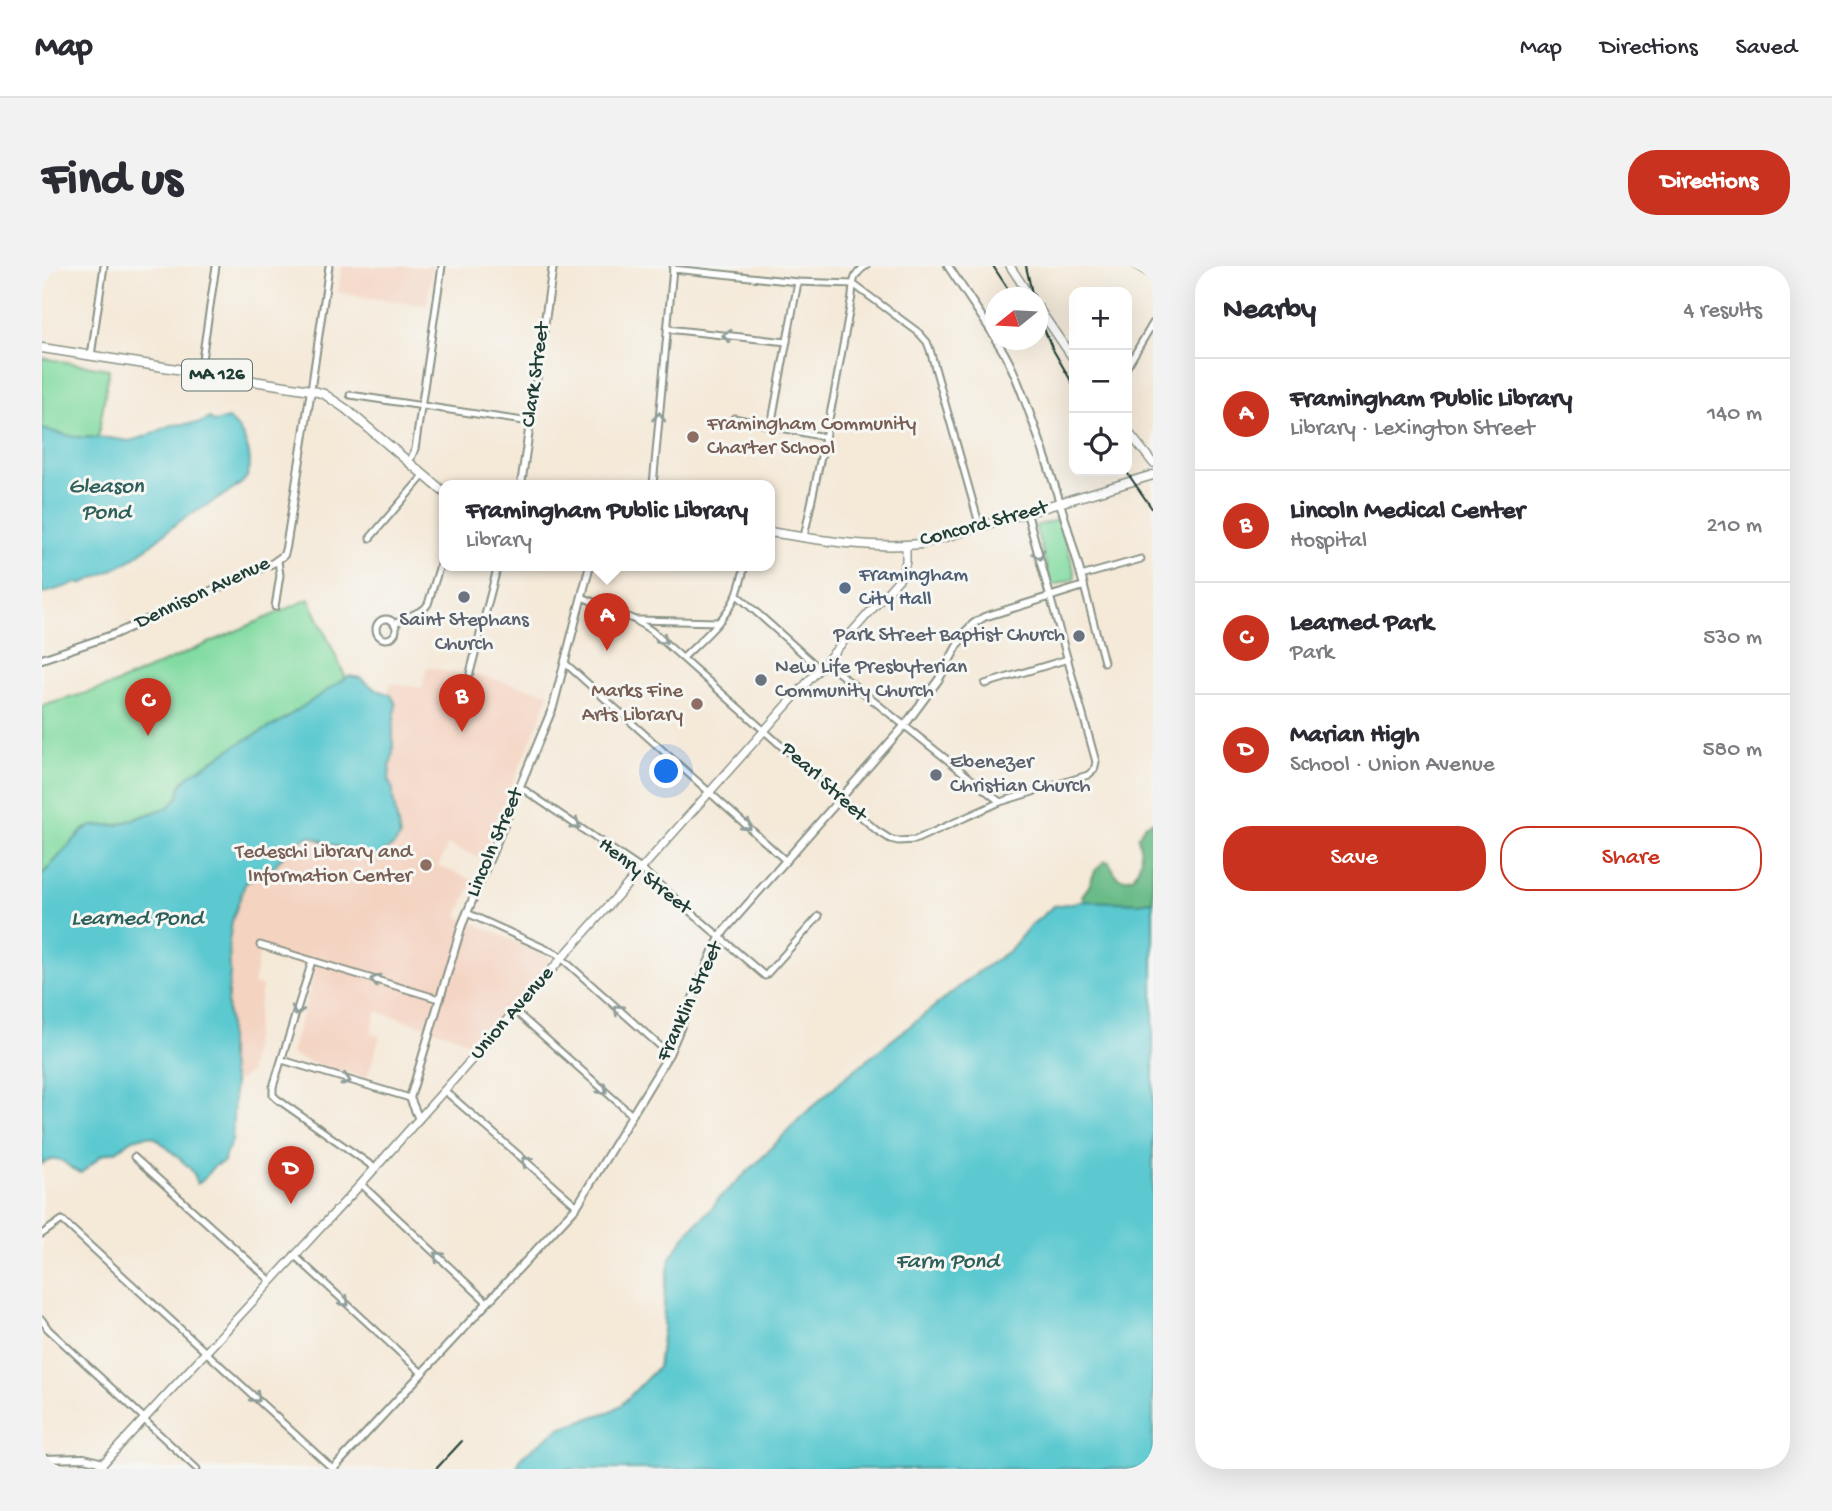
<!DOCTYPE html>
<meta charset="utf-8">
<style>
:root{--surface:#fff;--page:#f2f2f3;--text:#2b2b33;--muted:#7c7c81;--line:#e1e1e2;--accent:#c8321e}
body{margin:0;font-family:"Gochi Hand",sans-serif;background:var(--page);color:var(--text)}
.controls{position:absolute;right:21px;top:21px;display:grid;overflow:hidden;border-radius:14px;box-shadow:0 7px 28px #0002}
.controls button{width:63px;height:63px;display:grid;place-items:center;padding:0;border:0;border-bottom:2px solid var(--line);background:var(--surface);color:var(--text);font:35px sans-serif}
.compass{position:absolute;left:943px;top:21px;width:63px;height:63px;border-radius:50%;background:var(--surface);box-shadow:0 7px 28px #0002;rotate:252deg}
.you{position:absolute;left:625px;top:506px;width:24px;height:24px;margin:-18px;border:5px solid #fff;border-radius:50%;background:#1a73e8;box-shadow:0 0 0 10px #1a73e833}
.badge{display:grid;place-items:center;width:46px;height:46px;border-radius:50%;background:var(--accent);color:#fff;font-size:23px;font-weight:700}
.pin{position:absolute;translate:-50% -58px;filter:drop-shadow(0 2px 4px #0008)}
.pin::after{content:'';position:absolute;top:37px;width:24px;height:21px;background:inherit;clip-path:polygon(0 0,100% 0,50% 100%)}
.popup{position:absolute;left:397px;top:214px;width:336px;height:91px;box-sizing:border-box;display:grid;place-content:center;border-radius:14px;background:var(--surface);filter:drop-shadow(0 2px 5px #0005);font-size:23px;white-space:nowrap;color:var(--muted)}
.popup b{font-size:26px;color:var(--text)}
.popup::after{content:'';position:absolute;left:50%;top:100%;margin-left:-14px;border:14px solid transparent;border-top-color:var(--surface)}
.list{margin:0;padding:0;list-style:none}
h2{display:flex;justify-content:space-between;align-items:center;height:91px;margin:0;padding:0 28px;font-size:30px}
h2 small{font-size:23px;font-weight:400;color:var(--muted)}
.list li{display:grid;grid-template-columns:46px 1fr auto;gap:21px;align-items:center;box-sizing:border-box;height:112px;padding:0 28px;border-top:2px solid var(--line)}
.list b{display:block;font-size:26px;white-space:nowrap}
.list p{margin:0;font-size:23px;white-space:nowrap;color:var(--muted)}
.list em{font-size:23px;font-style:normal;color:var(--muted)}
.actions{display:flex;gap:14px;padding:21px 28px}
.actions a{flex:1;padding:16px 0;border:2px solid var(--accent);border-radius:28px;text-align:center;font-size:24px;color:var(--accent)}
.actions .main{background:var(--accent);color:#fff}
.icon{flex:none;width:38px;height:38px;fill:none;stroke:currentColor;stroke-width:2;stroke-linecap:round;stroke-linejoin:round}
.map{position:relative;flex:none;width:1111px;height:1203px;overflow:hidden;border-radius:28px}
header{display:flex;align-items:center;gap:42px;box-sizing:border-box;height:98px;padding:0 35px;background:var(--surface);border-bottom:2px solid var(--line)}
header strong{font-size:33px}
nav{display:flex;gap:38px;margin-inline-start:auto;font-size:24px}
.intro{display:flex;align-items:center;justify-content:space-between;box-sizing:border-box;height:168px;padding:0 42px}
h1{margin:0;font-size:49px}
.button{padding:18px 32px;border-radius:28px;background:var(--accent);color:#fff;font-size:24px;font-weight:700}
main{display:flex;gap:42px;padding:0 42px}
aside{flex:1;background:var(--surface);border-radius:28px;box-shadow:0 7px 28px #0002}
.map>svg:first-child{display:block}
.built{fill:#f4d3c1}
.green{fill:#82dba1;stroke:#508c6a;stroke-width:2}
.forest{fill:#69bb87;stroke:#447c5e;stroke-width:2}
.water{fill:#5cc9d0;stroke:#3e8382;stroke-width:2}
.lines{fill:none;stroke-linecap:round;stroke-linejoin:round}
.minor-casing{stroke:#8a9386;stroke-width:9}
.tertiary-casing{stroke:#8a9386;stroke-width:10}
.secondary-casing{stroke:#8a9386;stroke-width:10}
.primary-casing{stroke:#8a9386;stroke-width:11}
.minor{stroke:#fff;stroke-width:5}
.tertiary{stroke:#fff;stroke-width:6}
.secondary{stroke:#fff;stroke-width:7}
.primary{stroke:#fff;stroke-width:8}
.rail{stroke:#1f3d34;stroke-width:2}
.oneway{stroke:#8f9e9a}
.education-dot{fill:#8d6e63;stroke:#f6f6f2;stroke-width:2.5}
.service-dot{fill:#5c6f8a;stroke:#f6f6f2;stroke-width:2.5}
.worship-dot{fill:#6b7280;stroke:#f6f6f2;stroke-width:2.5}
.labels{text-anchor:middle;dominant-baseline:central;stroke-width:6;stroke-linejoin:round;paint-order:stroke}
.shield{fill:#f6f6f2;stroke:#60746d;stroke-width:2}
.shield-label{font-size:19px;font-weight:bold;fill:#1f3d34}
.street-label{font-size:21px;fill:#1f3d34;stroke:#f6f6f2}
.education-label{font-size:21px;fill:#785e54;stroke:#f6f6f2;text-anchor:end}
.service-label{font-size:21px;fill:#4e5e75;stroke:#f6f6f2;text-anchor:start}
.worship-label{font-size:21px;fill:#5b616d;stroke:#f6f6f2;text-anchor:start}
.water-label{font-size:23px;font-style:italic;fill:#2e605b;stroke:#f6f6f2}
</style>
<header>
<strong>Map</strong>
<nav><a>Map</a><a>Directions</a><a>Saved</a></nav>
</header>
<div class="intro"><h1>Find us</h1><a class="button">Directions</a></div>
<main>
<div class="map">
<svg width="1111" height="1203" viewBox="0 0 1111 1203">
<rect width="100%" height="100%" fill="#f6f6f2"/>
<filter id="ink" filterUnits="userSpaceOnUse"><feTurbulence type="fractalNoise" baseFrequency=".0143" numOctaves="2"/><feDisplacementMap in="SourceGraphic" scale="14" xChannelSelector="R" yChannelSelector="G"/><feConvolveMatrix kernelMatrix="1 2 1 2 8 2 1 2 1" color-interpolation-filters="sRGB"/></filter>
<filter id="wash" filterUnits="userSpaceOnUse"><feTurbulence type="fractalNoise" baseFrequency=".00686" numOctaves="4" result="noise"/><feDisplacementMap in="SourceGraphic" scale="28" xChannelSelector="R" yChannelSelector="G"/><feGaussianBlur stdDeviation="1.57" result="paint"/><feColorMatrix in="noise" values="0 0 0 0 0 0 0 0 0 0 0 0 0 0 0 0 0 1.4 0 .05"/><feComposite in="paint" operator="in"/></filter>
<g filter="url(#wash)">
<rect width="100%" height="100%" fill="#f5e9d8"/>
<g class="built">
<path d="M 300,0 L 390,0 L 385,40 L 296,27 Z"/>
<path d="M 385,401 L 422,410 L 435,409 L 507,427 L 500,448 L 439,593 L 406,579 L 396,600 L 431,614 L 416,650 L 504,689 L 506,691 L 506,698 L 433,781 L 416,771 L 334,745 L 329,767 L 338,770 L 325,813 L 252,791 L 250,789 L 249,786 L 274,703 L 218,686 L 211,718 L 220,721 L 207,807 L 192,817 L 187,792 L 187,756 L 185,738 L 188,706 L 187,675 L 190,655 L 199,626 L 207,614 L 230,603 L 252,577 L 269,569 L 328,593 L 335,591 L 352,579 L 358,571 L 351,532 L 351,524 L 347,515 L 348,448 L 346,425 L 348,417 L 380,422 Z"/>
</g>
<g class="green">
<path d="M 0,92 L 67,103 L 56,172 L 32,171 L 0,163 Z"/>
<path d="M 1018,253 L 1033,308 L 1032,313 L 1013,319 L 1009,317 L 993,260 Z"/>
<path d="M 267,333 L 304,412 L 236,457 L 171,494 L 141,515 L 136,531 L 127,541 L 75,559 L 50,560 L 41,564 L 0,609 L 0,440 L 71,419 Z"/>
</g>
<path class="forest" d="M 1111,555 L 1111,635 L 1096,637 L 1042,635 L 1040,630 L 1047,620 L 1053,605 L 1062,595 L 1067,596 C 1075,609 1073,616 1091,611 C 1101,597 1100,588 1096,571 L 1103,559 Z"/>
<g class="water">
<path d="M 168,152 L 171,156 L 186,153 C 202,163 214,194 204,212 C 198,223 155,244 141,253 C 121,267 105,284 85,296 C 71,305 55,310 40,318 L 35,317 L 0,328 L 0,163 L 32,171 L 67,172 L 87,175 L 102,171 L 130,159 L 158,157 Z"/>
<path d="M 307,410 L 318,412 L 333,423 L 349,429 L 352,434 L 354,439 L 351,461 L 351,488 L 348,500 L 347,515 L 351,524 L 351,532 L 358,571 L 352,579 L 330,593 L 285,577 L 269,570 L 252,577 L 230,603 L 214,609 L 203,618 L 190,655 L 187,675 L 188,706 L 185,738 L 187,756 L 187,792 L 192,817 L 192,829 L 190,875 L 183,889 L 182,896 C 163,901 169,912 155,918 L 152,908 L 147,901 L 114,872 L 109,870 L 103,870 L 91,873 L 74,885 L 60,889 L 39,907 C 22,902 22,885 0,898 L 0,609 L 41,564 L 50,560 L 75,559 L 127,541 L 136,531 L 139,519 L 147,510 L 196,478 L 236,457 Z"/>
<path d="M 1042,635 L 1096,637 L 1111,635 L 1111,1198 L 1109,1203 L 474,1203 L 480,1190 L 518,1162 L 569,1145 L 579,1139 L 616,1101 L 621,1063 L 623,1021 L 628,994 L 632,986 L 648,964 L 671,941 L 677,932 L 718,894 L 759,851 L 801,813 L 936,706 L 968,684 L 987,661 L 1012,640 Z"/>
</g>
</g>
<g filter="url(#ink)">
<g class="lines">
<defs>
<g id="minor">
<path d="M 1095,0 L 1111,10"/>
<path d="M 631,3 L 756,16 L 811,18 L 876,66 L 885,76 L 888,84 L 938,261"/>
<path d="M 625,63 L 745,76"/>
<path d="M 49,90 L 62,0"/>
<path d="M 1085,101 L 1111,57"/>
<path d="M 158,107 L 174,0"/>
<path d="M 269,124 L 287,0"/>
<path d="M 308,129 L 488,156"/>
<path d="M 692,152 L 782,171"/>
<path d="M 729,160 L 756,16"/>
<path d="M 367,197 L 373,183 L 400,0"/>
<path d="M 611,219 L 631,2"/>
<path d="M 762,271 L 791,134 L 810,30 C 811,16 811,8 824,0"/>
<path d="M 328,272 L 382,209"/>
<path d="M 1039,310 L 1099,293"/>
<path d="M 1042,320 L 1062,396"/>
<path d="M 695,329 L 777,402"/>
<path d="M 540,331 L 593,354 L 610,365 L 834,564 L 848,573 L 856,575 L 873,574 L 958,536 L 1046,509 L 1052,504 L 1054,496 L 1008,330"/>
<path d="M 233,341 L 238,309 L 236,295"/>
<circle cx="344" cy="363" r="10"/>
<path d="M 596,354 L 676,356"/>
<path d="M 352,358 L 382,343 L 386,338 L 402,286"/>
<path d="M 641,392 C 659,374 682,355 693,332 C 698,322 700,310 703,299"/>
<path d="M 783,396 L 958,536"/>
<path d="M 523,397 L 743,594"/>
<path d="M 428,407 L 456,299"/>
<path d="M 943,418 L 1026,393"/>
<path d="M 478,521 L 599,603 L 723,710 L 777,650"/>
<path d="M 425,647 L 515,688 L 627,788"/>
<path d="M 218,679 L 397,733"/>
<path d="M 270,695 L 231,821 L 231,829 L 235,833 L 333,902"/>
<path d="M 474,746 L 590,849"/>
<path d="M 240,794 L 368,832"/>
<path d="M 403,825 L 535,940"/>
<path d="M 92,891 L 229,1015"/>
<path d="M 319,918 L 446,1037"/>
<path d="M 0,968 L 20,954 L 291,1203"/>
<path d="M 252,989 L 380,1107"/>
<path d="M 0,1054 L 6,1063 L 102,1152"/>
<path d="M 101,1153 L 155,1203"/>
</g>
<g id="tertiary">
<path d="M 906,0 L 954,72"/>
<path d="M 479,219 L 511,0"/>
<path d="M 985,247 L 1008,330"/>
<path d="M 0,393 L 73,368 L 231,297 L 242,289 L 244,282 L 269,124"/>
<path d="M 377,853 L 368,832 L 420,659 L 511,441 L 548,299"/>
<path d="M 0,1193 L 42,1192 L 61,1197"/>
<path d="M 291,1203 L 535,940 L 627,788 L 672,683 L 682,665 L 863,459 L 897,413 L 923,366 L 931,358 L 942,351 L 1042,320 C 1026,261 1009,204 988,148 C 978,122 970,97 954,74"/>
</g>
<g id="secondary">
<path d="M 968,0 L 989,32"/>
<path d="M 996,41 L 1032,94"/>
<path d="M 1085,164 L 1111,197"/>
<path d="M 56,1203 L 319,918 L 858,312 L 864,296 L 864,279"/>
</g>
<g id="primary">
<path d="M 0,82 L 269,124 L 282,128 L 304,143 L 402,226"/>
<path d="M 728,266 C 778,274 828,283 879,278 L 1111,209"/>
</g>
</defs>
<use href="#minor" class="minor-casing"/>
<use href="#tertiary" class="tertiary-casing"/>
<use href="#secondary" class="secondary-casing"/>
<use href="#primary" class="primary-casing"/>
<use href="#minor" class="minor"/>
<use href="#tertiary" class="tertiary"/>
<use href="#secondary" class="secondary"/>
<use href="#primary" class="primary"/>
<g class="rail">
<path d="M 951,0 L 972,32"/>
<path d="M 984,0 L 991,32"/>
<path d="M 996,48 L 1010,82 L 1032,120"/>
<path d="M 1084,205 L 1111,244"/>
<path d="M 394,1203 L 420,1175"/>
</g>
</g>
<defs><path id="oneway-chevron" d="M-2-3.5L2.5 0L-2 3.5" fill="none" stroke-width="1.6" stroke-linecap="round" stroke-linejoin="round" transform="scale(1.75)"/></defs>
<g class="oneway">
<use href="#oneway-chevron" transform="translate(685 70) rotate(-174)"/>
<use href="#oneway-chevron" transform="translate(617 151) rotate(-85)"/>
<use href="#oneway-chevron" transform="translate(997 289) rotate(74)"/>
<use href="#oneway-chevron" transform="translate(621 374) rotate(42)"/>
<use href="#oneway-chevron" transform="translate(534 559) rotate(34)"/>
<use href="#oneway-chevron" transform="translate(705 560) rotate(42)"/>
<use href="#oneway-chevron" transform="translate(333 714) rotate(-163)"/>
<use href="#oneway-chevron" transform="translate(576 743) rotate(-138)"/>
<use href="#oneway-chevron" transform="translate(255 745) rotate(107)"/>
<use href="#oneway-chevron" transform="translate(304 814) rotate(17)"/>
<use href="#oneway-chevron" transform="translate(561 824) rotate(42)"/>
<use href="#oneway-chevron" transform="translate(484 895) rotate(-139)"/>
<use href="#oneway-chevron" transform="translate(396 990) rotate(-137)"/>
<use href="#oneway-chevron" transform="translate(303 1036) rotate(43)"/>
<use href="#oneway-chevron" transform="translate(214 1132) rotate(43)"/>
</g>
</g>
<g class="education-dot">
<circle cx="651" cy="171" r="7"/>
<circle cx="655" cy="438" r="7"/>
<circle cx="384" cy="599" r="7"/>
</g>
<circle class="service-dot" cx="803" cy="322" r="7"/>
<g class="worship-dot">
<circle cx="422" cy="331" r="7"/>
<circle cx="1037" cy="370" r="7"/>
<circle cx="719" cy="414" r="7"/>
<circle cx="894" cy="509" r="7"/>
</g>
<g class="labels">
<rect class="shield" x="140" y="93.5" width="70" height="31" rx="5"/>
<g class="shield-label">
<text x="175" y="109">MA 126</text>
</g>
<g class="street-label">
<text transform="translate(495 109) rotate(-82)">Clark Street</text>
<text transform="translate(942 259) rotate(-15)">Concord Street</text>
<text transform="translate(161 328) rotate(-25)">Dennison Avenue</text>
<text transform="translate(781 517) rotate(42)">Pearl Street</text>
<text transform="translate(454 577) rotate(-67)">Lincoln Street</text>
<text transform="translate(602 611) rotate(38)">Henry Street</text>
<text transform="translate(649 736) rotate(-65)">Franklin Street</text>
<text transform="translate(471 748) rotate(-49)">Union Avenue</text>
</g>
<g class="education-label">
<text x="665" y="159" text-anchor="start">Framingham Community<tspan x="665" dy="24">Charter School</tspan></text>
<text x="641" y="426">Marks Fine<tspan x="641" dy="24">Arts Library</tspan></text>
<text x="370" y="587">Tedeschi Library and<tspan x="370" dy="24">Information Center</tspan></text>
</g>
<g class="service-label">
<text x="817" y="310">Framingham<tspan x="817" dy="24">City Hall</tspan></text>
</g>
<g class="worship-label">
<text x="422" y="355" text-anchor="middle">Saint Stephans<tspan x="422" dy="24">Church</tspan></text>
<text x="1023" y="370" text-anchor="end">Park Street Baptist Church</text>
<text x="733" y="402">New Life Presbyterian<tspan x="733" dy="24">Community Church</tspan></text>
<text x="908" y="497">Ebenezer<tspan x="908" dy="24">Christian Church</tspan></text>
</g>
<g class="water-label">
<text x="64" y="221">Gleason<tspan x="64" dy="26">Pond</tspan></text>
<text x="95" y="653">Learned Pond</text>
<text x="905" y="996">Farm Pond</text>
</g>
</g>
</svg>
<div class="controls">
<button>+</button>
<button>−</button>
<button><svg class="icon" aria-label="locate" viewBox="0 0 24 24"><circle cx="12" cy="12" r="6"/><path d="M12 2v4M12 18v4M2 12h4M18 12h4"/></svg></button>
</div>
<svg class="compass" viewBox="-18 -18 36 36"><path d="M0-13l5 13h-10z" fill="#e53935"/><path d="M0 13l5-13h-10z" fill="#7c7c81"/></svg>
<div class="you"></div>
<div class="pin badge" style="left:565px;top:385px">A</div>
<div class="popup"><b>Framingham Public Library</b>Library</div>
<div class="pin badge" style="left:420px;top:466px">B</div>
<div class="pin badge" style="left:106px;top:470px">C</div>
<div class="pin badge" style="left:249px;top:938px">D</div>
</div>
<aside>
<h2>Nearby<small>4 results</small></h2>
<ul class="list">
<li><span class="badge">A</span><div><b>Framingham Public Library</b><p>Library · Lexington Street</p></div><em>140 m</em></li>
<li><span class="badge">B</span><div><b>Lincoln Medical Center</b><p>Hospital</p></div><em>210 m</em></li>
<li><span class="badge">C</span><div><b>Learned Park</b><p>Park</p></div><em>530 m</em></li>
<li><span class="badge">D</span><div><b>Marian High</b><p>School · Union Avenue</p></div><em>580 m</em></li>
</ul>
<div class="actions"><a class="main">Save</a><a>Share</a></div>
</aside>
</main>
